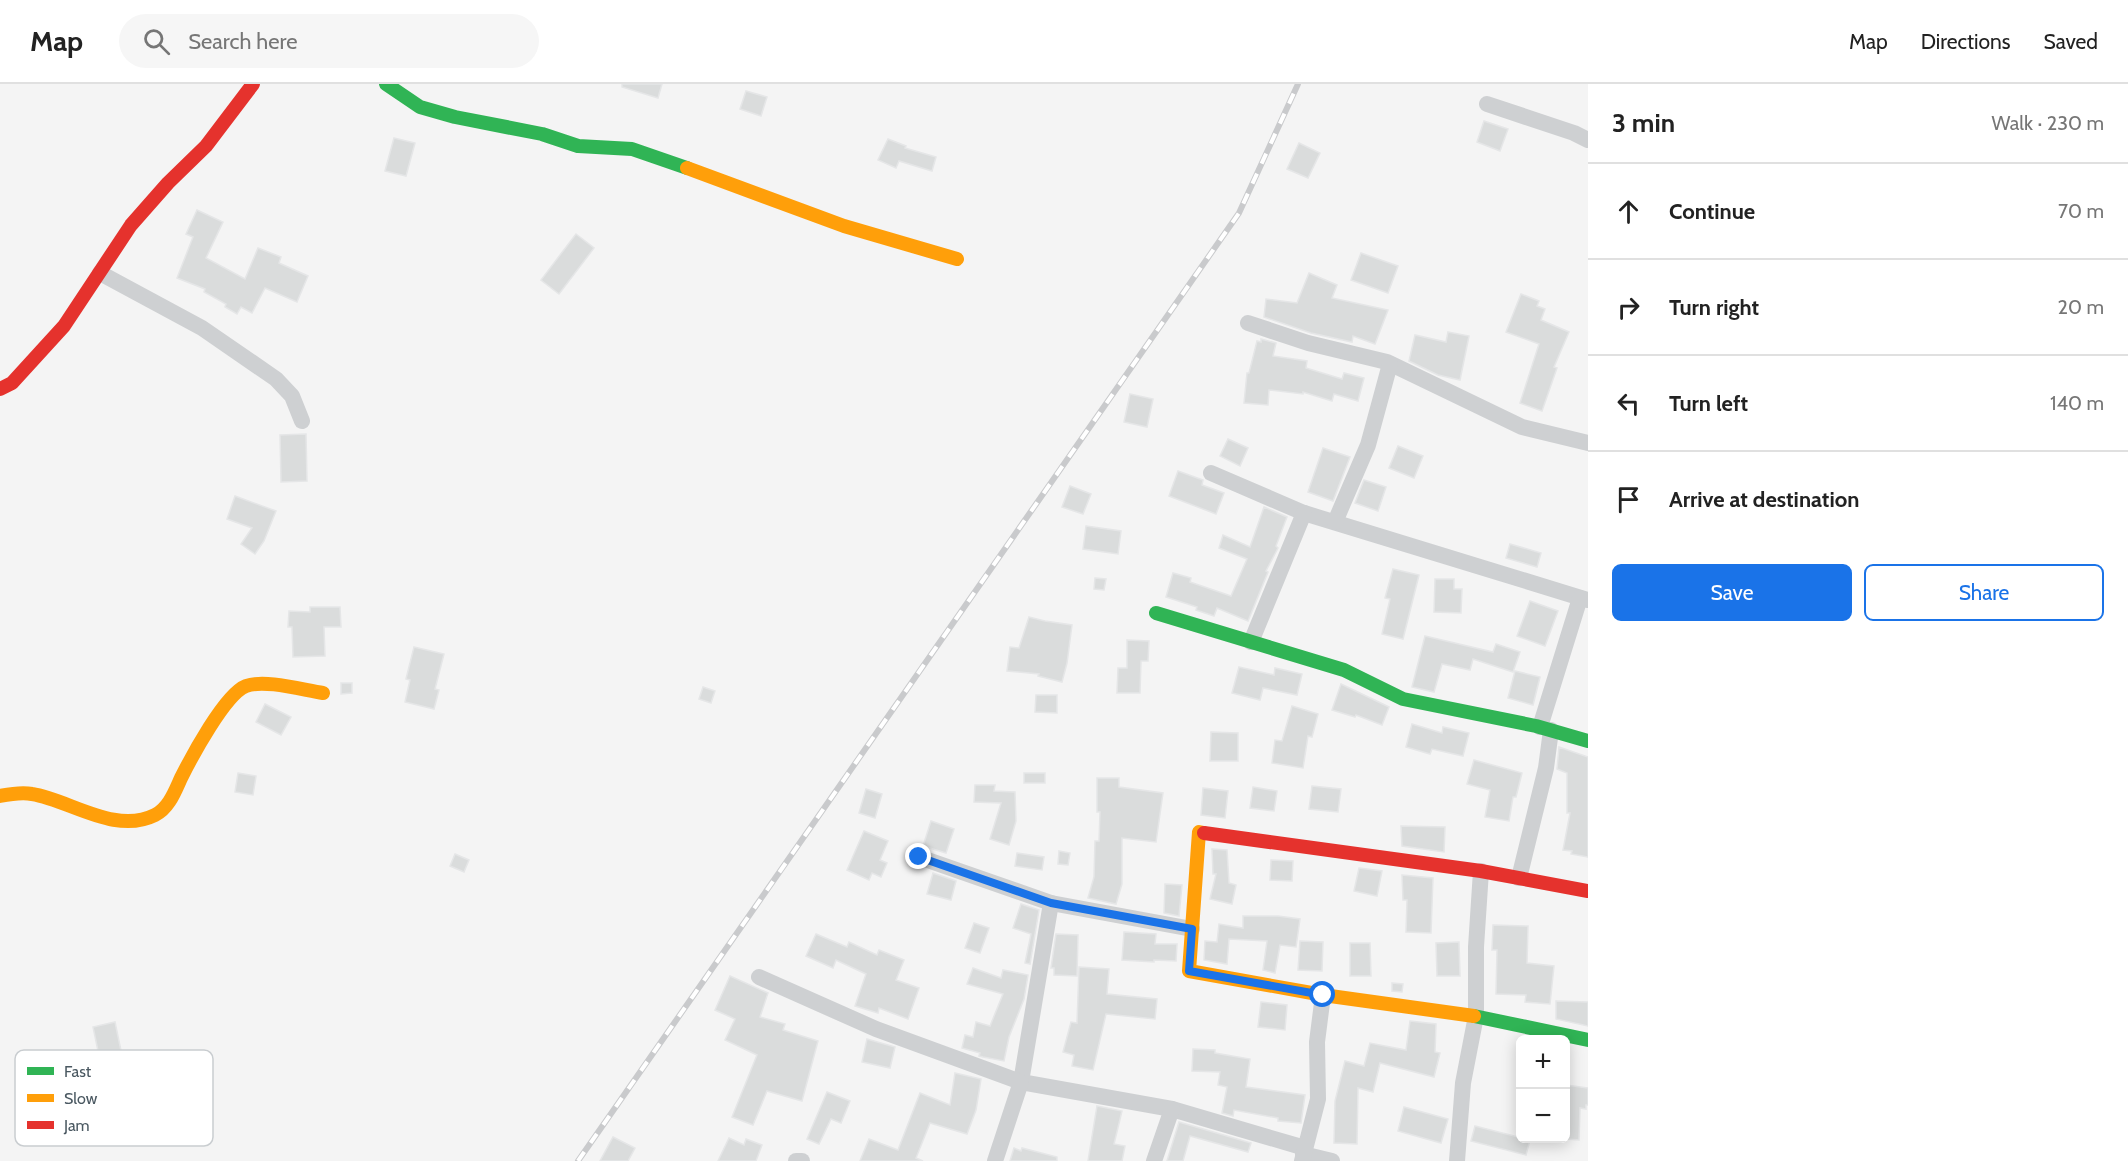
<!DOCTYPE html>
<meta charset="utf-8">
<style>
:root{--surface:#fff;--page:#f6f6f6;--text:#222;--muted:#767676;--line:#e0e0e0;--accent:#1a73e8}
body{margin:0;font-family:Cabin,sans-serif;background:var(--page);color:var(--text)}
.controls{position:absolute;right:18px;bottom:18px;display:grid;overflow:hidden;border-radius:9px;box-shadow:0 3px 15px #0003}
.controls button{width:54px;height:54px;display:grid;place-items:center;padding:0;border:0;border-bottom:2px solid var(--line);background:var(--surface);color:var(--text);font:30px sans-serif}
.stop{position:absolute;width:18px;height:18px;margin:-14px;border:4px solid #1a73e8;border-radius:50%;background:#fff}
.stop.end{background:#1a73e8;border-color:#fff;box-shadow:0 2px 6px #0008}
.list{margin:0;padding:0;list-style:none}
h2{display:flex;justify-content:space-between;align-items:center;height:78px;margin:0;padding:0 24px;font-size:26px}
h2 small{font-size:20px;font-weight:400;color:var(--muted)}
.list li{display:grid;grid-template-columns:39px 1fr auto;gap:18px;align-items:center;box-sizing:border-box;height:96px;padding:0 24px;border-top:2px solid var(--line)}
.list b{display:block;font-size:22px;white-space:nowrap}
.list em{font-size:20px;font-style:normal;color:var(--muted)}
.actions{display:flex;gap:12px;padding:18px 24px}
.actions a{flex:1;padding:14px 0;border:2px solid var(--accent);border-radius:9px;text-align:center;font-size:21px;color:var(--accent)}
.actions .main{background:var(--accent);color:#fff}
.icon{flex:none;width:33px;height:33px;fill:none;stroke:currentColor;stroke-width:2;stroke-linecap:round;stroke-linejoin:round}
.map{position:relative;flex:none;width:1588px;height:1077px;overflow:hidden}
header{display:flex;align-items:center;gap:36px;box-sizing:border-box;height:84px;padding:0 30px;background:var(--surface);border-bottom:2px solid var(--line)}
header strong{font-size:28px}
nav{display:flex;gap:33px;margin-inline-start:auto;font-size:21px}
.search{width:420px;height:54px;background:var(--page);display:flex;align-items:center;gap:15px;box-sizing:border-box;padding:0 21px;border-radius:33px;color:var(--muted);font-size:22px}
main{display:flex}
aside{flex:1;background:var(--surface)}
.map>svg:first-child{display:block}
.building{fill:#dadcdc;stroke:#e5e6e7;stroke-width:1.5}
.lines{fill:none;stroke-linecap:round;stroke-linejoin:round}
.street{stroke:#ced0d2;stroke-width:16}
.fast{stroke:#30b455;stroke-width:14}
.slow{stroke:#ff9f0a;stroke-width:14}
.jam{stroke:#e5322d;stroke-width:14}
.rail-casing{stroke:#c9cacc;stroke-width:6}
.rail{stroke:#fff;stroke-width:4;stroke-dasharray:11;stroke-linecap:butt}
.route{stroke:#1a73e8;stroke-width:8}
.key{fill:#fff;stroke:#c9cdd0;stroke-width:1.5}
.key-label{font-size:16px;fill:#4a5861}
</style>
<header>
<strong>Map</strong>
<div class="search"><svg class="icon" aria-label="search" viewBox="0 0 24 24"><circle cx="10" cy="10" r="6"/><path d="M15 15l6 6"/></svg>Search here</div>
<nav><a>Map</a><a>Directions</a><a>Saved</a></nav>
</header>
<main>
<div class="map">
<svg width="1588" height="1077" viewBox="0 0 1588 1077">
<rect width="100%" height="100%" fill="#f4f4f4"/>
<g class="building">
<path d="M 622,0 L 662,0 L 658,14 L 622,3 Z"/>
<path d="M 746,7 L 767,13 L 761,32 L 740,25 Z"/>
<path d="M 1484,37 L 1508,45 L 1500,67 L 1477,58 Z"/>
<path d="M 394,54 L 415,59 L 406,92 L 385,87 Z"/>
<path d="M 888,55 L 906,62 L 905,64 L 936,73 L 932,87 L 899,77 L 896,84 L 878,76 Z"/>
<path d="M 1299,59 L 1320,69 L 1308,94 L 1287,85 Z"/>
<path d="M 197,126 L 223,138 L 206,174 L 245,195 L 258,164 L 281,173 L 279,179 L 308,192 L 297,218 L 265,204 L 252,229 L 241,223 L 237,230 L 225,223 L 226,220 L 204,208 L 205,205 L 177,194 L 193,153 L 186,150 Z"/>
<path d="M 576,150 L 594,164 L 559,210 L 541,196 Z"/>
<path d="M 1361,169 L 1398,182 L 1388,209 L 1351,196 Z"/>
<path d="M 1309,189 L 1337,201 L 1332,214 L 1388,226 L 1375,260 L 1353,252 L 1352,258 L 1311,249 L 1264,233 L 1266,215 L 1297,219 Z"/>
<path d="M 1521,210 L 1539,217 L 1537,222 L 1545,225 L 1541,236 L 1569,248 L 1554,283 L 1557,284 L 1542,327 L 1520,319 L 1539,260 L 1506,248 Z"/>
<path d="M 1448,248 L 1469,252 L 1460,296 L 1438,291 L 1409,277 L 1415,251 L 1446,258 Z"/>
<path d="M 1261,255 L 1276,259 L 1273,272 L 1307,277 L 1306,284 L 1342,295 L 1344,289 L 1364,294 L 1358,317 L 1334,310 L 1332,317 L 1303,308 L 1303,310 L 1269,306 L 1268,321 L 1244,319 L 1247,289 L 1249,289 L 1257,257 L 1261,258 Z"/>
<path d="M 1130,310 L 1153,315 L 1147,343 L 1124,338 Z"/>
<path d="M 306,350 L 307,397 L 281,398 L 280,351 Z"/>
<path d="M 1228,355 L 1248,364 L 1240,382 L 1220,372 Z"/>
<path d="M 1398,362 L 1423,372 L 1414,394 L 1389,384 Z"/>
<path d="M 1323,364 L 1350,373 L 1333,417 L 1308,408 Z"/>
<path d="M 1178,387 L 1203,396 L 1202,401 L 1224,409 L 1216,430 L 1169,412 Z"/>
<path d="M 1364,396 L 1386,403 L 1378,427 L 1355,419 Z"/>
<path d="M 1070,402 L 1091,410 L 1083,430 L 1062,423 Z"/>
<path d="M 235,412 L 276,427 L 264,457 L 255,470 L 241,460 L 252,444 L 227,435 Z"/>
<path d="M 1264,423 L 1287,433 L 1276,462 L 1278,464 L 1266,487 L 1268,488 L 1248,537 L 1217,524 L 1214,532 L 1196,526 L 1197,523 L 1166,513 L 1173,489 L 1191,494 L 1190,498 L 1231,512 L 1247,475 L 1219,464 L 1223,451 L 1250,463 Z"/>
<path d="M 1086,442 L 1121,447 L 1118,470 L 1083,465 Z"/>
<path d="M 1510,460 L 1541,469 L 1537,483 L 1506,474 Z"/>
<path d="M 1393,485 L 1419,491 L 1403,555 L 1382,550 L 1390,515 L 1385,514 Z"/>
<path d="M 1095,494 L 1106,495 L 1104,506 L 1094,505 Z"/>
<path d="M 1435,495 L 1454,495 L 1454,505 L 1462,505 L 1461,529 L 1434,528 Z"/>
<path d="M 1530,517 L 1558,527 L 1545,562 L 1517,552 Z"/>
<path d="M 310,523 L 340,523 L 341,543 L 324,543 L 325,572 L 293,573 L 292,543 L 288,543 L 289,527 L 310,528 Z"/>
<path d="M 1029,533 L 1045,537 L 1072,541 L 1067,579 L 1062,598 L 1038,592 L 1039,590 L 1007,587 L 1010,563 L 1019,564 Z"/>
<path d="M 1425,552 L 1493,568 L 1496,560 L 1520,568 L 1513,588 L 1473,575 L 1470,586 L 1442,580 L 1434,608 L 1412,603 Z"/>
<path d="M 1127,556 L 1149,557 L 1148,577 L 1141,577 L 1140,609 L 1117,609 L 1118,584 L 1127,584 Z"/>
<path d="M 414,563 L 444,570 L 435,605 L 439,606 L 434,625 L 405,618 L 410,596 L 406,595 Z"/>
<path d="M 1239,583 L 1274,591 L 1275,584 L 1302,590 L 1297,611 L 1263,604 L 1260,616 L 1232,609 Z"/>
<path d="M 1515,587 L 1540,593 L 1533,621 L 1508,614 Z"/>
<path d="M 341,599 L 352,599 L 352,609 L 341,610 Z"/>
<path d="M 1341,600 L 1389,623 L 1382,641 L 1356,631 L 1355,633 L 1332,626 Z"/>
<path d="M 703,603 L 715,607 L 711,619 L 699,615 Z"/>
<path d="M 1036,611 L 1057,611 L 1057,629 L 1035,628 Z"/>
<path d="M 265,620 L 291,633 L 281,651 L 256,638 Z"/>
<path d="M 1292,622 L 1318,630 L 1312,653 L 1308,652 L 1303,684 L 1272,679 L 1275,656 L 1282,657 Z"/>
<path d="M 1412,640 L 1442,649 L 1443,643 L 1469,649 L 1463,672 L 1432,665 L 1430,670 L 1406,663 Z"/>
<path d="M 1211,648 L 1238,649 L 1238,677 L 1210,677 Z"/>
<path d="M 1559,663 L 1588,673 L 1588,773 L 1571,770 L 1572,767 L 1563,766 L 1570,729 L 1567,729 L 1567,689 L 1557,685 Z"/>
<path d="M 1474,676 L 1522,689 L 1516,713 L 1513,713 L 1509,737 L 1485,733 L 1490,706 L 1467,700 Z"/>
<path d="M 238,689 L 256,692 L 253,711 L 235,708 Z"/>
<rect x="1024" y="689" width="21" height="10"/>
<path d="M 1097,694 L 1119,694 L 1119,703 L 1163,709 L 1156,758 L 1122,754 L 1122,800 L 1116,820 L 1088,814 L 1094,793 L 1095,757 L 1099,757 L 1100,728 L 1097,728 Z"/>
<path d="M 975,701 L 995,701 L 994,707 L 1015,708 L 1016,737 L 1009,761 L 990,755 L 1001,719 L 974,718 Z"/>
<path d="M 1312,702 L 1341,705 L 1338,728 L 1309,725 Z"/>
<path d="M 1253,703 L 1277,707 L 1274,727 L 1250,724 Z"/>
<path d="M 1203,704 L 1228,707 L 1225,734 L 1201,731 Z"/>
<path d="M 866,705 L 882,710 L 875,734 L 859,729 Z"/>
<path d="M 931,737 L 954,745 L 946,769 L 923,762 Z"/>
<path d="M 1401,742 L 1445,743 L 1444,768 L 1402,762 Z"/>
<path d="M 864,747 L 888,757 L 880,776 L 887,779 L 881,793 L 872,789 L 869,796 L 847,786 Z"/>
<path d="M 1212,765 L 1227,766 L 1229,799 L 1236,801 L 1232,820 L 1210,815 L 1216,790 L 1213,790 Z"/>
<path d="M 1059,767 L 1070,769 L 1068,781 L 1058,780 Z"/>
<path d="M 1017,769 L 1044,773 L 1042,786 L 1015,782 Z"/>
<path d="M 455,770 L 469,776 L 464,788 L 450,782 Z"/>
<path d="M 1271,776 L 1293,777 L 1292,797 L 1270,796 Z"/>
<path d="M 1359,784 L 1382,787 L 1377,812 L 1354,807 Z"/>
<path d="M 933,789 L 956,797 L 951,816 L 927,810 Z"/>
<path d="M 1402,791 L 1433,794 L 1431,849 L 1406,848 L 1407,816 L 1403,816 Z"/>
<path d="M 1165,800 L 1182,801 L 1179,832 L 1164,829 Z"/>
<path d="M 1021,820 L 1039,826 L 1030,880 L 1025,879 L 1031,850 L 1013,844 Z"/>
<path d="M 1243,832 L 1278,832 L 1300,835 L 1296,863 L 1280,861 L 1275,889 L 1263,886 L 1267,857 L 1229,855 L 1227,880 L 1204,876 L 1205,857 L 1217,858 L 1219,840 L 1243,844 Z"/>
<path d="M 974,839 L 989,844 L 980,869 L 965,864 Z"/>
<path d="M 1493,841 L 1528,842 L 1527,879 L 1554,882 L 1550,920 L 1525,918 L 1526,911 L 1496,910 L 1497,866 L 1492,866 Z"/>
<path d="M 1124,848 L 1156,850 L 1155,860 L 1177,860 L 1176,877 L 1154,876 L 1154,878 L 1122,876 Z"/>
<path d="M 816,850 L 847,863 L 849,858 L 877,871 L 879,866 L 904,876 L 896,896 L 919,904 L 908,935 L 879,924 L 878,929 L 855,922 L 866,890 L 836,876 L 833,884 L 806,872 Z"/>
<path d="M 1056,850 L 1078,851 L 1077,892 L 1054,891 L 1054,884 L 1051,884 Z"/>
<path d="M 1300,857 L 1323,858 L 1322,887 L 1298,886 Z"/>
<path d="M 1459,858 L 1460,892 L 1437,892 L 1436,859 Z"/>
<path d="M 1350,859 L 1370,859 L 1371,892 L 1350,892 Z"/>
<path d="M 1079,883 L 1109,885 L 1107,910 L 1157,915 L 1155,935 L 1106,930 L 1093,986 L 1072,982 L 1074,971 L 1063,968 L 1071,938 L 1077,939 Z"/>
<path d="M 973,884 L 1001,894 L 1003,886 L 1028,891 L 1024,915 L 1009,953 L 1004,977 L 983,973 L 979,972 L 980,969 L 962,964 L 965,951 L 973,953 L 976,938 L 990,942 L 1003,910 L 967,900 Z"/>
<path d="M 730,892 L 768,909 L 760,933 L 785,940 L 783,946 L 818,957 L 802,1017 L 767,1007 L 753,1041 L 732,1033 L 757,971 L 725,956 L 735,935 L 715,926 Z"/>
<path d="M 1392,899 L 1403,900 L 1402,908 L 1392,907 Z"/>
<path d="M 1556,917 L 1588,918 L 1588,942 L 1556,935 Z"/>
<path d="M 1261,918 L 1287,921 L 1285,946 L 1258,943 Z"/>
<path d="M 1410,937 L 1436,940 L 1435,968 L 1440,969 L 1434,993 L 1380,979 L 1373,1008 L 1358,1004 L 1357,1060 L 1334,1059 L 1335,1017 L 1345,977 L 1364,982 L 1370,959 L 1406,966 Z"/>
<path d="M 115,938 L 124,981 L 102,986 L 93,943 Z"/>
<path d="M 867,955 L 895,963 L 890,984 L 862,978 Z"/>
<path d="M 1193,965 L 1215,966 L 1215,969 L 1250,975 L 1246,1003 L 1305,1011 L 1301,1039 L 1278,1037 L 1278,1034 L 1234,1026 L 1233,1032 L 1222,1029 L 1227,1003 L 1218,1001 L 1220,988 L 1192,987 Z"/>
<path d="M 955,989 L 981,995 L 976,1026 L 967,1050 L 930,1039 L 916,1074 L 923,1077 L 860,1077 L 869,1055 L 898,1066 L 920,1009 L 950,1021 Z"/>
<path d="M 1566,1001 L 1588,1004 L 1588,1021 L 1586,1021 L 1586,1025 L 1580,1024 L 1579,1056 L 1566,1055 Z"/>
<path d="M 827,1008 L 850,1017 L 841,1039 L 831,1035 L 819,1060 L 807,1055 Z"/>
<path d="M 1097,1022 L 1122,1027 L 1114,1060 L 1125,1062 L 1122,1077 L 1088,1077 Z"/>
<path d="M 1404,1023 L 1448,1035 L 1441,1059 L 1398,1047 Z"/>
<path d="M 1179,1038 L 1251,1059 L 1248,1068 L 1190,1052 L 1183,1077 L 1167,1077 Z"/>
<path d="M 1475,1042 L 1530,1056 L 1526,1071 L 1471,1057 Z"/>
<path d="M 613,1053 L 635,1064 L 628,1077 L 600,1077 Z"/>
<path d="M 729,1054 L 744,1061 L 746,1055 L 762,1061 L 756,1077 L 718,1077 Z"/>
<path d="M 1014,1064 L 1021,1067 L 1022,1064 L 1057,1073 L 1057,1077 L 1010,1077 Z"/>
</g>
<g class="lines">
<g class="street">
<path d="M 1487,20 L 1574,49 L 1588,56"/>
<path d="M 100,189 L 202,244 L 276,295 L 292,312 L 302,337"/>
<path d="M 1248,239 L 1308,259 L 1387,278 L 1522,343 L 1588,359"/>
<path d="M 1211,389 L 1304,429 L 1588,516"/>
<path d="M 1335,438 L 1368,361 L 1390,280"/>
<path d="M 1251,558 L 1304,429"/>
<path d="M 1540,643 L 1580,514"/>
<path d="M 919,773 L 1051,819 L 1192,845"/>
<path d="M 1519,794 L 1546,684 L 1551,646"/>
<path d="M 1051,819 L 1021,998 L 1172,1025 L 1305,1064"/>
<path d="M 759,893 L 876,945 L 1021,998 L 995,1077"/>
<path d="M 1303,1070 L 1332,1077"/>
<path d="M 796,1077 L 802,1077"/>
<path d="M 1154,1077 L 1172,1025"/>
<path d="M 1302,1077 L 1318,1015 L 1317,958 L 1323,911"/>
<path d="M 1457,1077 L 1463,999 L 1476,932 L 1476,863 L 1481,787"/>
</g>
<g class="fast">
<path d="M 386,0 L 420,23 L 455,33 L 542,50 L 578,62 L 632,65 L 687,84"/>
<path d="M 1156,529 L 1344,586 L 1403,615 L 1536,642 L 1588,657"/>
<path d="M 1474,932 L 1588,956"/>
</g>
<g class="slow">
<path d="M 687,84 L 844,142 L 957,175"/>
<path d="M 0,712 C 10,710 21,708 32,710 C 70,716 115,751 155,731 C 169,724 175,707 181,694 C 191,674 225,610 246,602 C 265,595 303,606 323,609"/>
<path d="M 1204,749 L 1199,748 L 1189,887 L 1323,911 L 1474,932"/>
</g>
<g class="jam">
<path d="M 0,305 L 12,299 L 64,242 L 131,141 L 168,99 L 206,62 L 253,0"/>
<path d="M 1204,749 L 1481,787 L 1588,807"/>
</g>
<defs>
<path id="rail" d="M 578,1077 L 1239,129 L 1298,0"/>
</defs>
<use href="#rail" class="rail-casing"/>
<use href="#rail" class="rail"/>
</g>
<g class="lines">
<path class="route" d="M 919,773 L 1051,819 L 1192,845 L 1189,887 L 1323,911"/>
</g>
<rect x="15" y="966" width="198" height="96" rx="9" class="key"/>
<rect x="27" y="983" width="27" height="8" fill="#30b455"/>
<rect x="27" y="1010" width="27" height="8" fill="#ff9f0a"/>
<rect x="27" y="1037" width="27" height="8" fill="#e5322d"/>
<g class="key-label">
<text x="64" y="993">Fast</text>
<text x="64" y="1020">Slow</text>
<text x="64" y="1047">Jam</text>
</g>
</svg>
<div class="controls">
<button>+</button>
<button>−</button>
</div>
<div class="stop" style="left:1323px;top:911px"></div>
<div class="stop end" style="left:919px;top:773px"></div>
</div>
<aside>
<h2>3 min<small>Walk · 230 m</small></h2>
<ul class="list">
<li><svg class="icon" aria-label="ahead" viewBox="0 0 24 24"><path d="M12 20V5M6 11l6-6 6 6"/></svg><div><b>Continue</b></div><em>70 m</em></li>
<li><svg class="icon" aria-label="right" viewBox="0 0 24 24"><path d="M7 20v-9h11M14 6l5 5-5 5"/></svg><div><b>Turn right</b></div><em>20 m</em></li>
<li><svg class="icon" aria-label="left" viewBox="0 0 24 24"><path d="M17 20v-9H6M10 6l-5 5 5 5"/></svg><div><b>Turn left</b></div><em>140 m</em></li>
<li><svg class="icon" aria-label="arrive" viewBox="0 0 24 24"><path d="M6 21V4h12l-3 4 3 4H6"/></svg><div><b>Arrive at destination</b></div></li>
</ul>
<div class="actions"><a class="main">Save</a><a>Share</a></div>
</aside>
</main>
